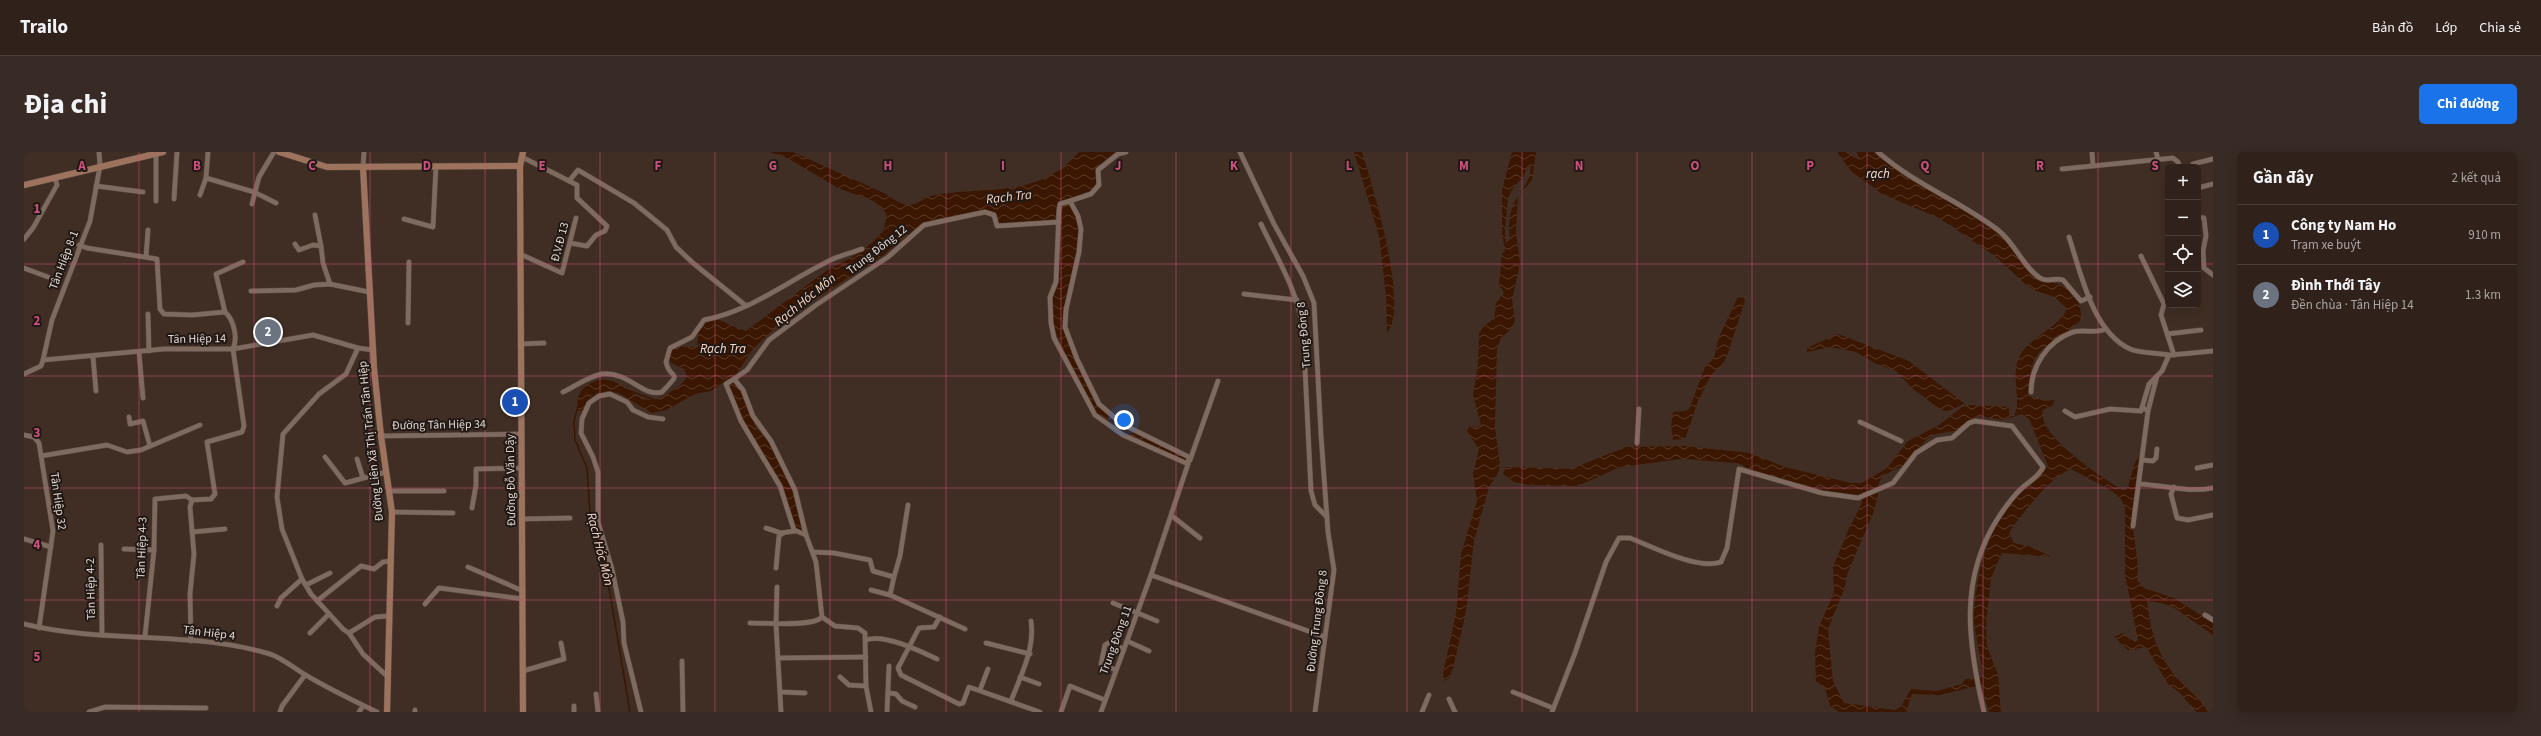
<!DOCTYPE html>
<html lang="vi">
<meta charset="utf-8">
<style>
:root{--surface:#30221b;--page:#382a24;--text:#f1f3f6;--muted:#a8a4a3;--line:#4b3f3a;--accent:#1a73e8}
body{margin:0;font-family:"Source Sans 3",sans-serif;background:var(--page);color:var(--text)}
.controls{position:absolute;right:12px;top:12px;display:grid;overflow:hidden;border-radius:6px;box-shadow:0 4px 16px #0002}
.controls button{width:36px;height:36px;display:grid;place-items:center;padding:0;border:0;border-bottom:1px solid var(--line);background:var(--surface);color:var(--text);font:20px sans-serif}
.you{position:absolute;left:1100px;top:268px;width:14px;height:14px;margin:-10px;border:3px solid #fff;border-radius:50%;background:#1a73e8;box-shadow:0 0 0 6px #1a73e833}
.badge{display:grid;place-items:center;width:26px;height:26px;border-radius:50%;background:var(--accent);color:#fff;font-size:13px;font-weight:700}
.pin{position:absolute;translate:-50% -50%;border:2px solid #fff;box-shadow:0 1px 4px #0006}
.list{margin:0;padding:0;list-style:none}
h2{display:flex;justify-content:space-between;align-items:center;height:52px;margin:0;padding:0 16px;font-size:17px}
h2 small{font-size:13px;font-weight:400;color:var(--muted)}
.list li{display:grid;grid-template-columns:26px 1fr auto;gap:12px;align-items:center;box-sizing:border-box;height:60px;padding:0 16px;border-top:1px solid var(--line)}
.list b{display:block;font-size:15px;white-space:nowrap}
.list p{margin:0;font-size:13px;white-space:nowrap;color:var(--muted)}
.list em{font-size:13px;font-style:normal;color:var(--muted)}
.icon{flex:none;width:22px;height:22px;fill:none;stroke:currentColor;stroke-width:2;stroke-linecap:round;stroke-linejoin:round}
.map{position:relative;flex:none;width:2189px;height:560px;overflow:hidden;border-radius:6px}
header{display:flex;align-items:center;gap:24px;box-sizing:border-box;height:56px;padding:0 20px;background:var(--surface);border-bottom:1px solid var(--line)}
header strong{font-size:19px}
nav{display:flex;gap:22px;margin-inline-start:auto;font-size:14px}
.intro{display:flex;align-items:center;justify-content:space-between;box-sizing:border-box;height:96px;padding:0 24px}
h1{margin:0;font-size:28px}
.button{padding:10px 18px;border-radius:6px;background:var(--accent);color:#fff;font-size:14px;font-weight:700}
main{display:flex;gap:24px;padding:0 24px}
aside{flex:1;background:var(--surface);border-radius:6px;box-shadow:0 4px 16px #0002}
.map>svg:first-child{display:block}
.water{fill:url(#water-waves);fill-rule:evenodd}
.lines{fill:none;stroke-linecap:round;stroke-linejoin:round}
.stream{stroke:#3b1702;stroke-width:1.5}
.street-casing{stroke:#5b4c44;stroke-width:5.5}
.secondary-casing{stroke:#5b4c44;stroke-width:7}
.street{stroke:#7f6a60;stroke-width:4.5}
.secondary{stroke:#9d735d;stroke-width:6}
.grid{fill:none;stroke:#cc517e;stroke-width:1;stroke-opacity:0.55}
.labels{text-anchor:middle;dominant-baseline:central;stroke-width:4;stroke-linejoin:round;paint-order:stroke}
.street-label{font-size:12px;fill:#e2d6d0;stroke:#201814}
.water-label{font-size:13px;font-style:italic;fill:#f9d7c6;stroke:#201814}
.grid-label{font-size:13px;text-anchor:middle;font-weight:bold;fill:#cc517e;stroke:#201814;stroke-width:4;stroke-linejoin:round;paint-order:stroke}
</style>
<header>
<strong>Trailo</strong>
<nav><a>Bản đồ</a><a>Lớp</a><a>Chia sẻ</a></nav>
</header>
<div class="intro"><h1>Địa chỉ</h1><a class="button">Chỉ đường</a></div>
<main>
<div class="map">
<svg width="2189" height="560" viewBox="0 0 2189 560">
<defs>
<pattern id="water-waves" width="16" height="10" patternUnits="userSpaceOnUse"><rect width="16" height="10" fill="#3b1702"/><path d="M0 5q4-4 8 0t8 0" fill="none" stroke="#573826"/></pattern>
</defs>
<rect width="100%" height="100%" fill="#402e24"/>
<g class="water">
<path d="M 746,0 L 769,0 L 862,42 C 893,65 890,45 917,42 C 969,35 1015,45 1055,0 L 1091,0 L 1073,15 L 1074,27 L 1068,38 L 1036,50 L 1031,68 L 975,72 L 971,60 L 962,58 L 908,68 L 892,76 L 858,104 L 774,158 L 744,182 L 728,198 L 713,221 L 687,239 L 671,242 L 642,258 L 628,261 L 594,241 L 584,239 L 573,241 L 566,246 L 559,258 L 555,259 C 548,241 566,226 583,228 C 607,231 618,263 648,239 C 654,235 660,231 663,224 L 660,217 L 647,211 L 645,205 L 648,195 L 673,195 L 674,180 L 683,168 L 695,168 L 722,179 L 802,119 L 835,101 L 850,89 L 859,79 L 863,64 L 858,55 L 849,49 L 814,36 L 765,7 Z"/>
<path d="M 1330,0 L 1338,0 C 1348,33 1386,154 1363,181 L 1362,144 L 1355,84 Z"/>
<path d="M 1488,0 L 1512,0 L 1508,28 L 1494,44 L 1492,80 L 1496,112 L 1488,148 L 1491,168 L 1488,176 L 1477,186 L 1473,196 L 1471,275 L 1476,314 L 1473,323 L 1465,335 L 1450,389 L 1442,460 L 1429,516 L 1425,526 L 1420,529 L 1419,521 L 1432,461 L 1437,402 L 1453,349 L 1449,322 L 1455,297 L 1443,279 L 1446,273 L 1453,276 L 1457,273 L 1449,243 L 1454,212 L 1455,181 L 1461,173 L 1470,167 L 1472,151 L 1480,141 L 1475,133 L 1478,101 L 1481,99 L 1478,82 L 1478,38 ZM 1505,12 C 1512,25 1492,43 1488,56 C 1485,67 1484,77 1486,87 L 1482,91 L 1481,79 L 1484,46 L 1489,36 L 1499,25 Z"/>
<path d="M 1813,0 L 1821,0 L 1833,7 L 1835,5 L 1832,0 L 1849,0 L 1879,23 L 1946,62 L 1982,87 L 1995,104 L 2022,130 L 2042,133 C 2051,143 2060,155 2056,169 C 2023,199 2005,190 2005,244 L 2021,249 L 2031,248 L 2028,254 L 2019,258 C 2012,283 2079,326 2098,338 L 2102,338 C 2109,326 2107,312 2117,302 L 2108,367 L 2114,415 L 2113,428 L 2120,436 L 2150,446 L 2189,471 L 2189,483 L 2149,455 L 2137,451 L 2123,449 C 2126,478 2134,504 2153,526 C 2163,537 2177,547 2184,560 L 2172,560 L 2156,541 L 2144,532 L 2122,495 L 2104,498 L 2090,485 L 2098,481 L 2111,490 L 2114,488 L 2101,423 L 2101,355 L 2096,346 L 2088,339 L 2047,317 C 2029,322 1995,365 1985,381 L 1990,391 L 2007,395 L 2028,405 L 1978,401 L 1967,426 L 1962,474 L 1963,494 L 1974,523 L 1977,560 L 1965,560 L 1957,533 L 1916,543 L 1888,542 L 1882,560 L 1815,560 L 1806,554 L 1801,536 L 1792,529 L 1791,501 L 1795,475 L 1810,440 L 1809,415 L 1825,376 L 1837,353 L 1840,340 L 1836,343 L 1798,339 L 1727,319 L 1713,311 L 1658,307 L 1596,315 L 1554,334 L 1504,333 L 1490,330 L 1479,322 L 1482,315 L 1547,317 L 1602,295 L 1660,294 L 1726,301 L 1761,315 L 1827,331 L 1838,331 L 1863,316 L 1884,289 L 1915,273 L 1938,255 L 1947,253 L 1985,255 L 1985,263 L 1990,263 C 1999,248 1984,221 1998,200 C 2007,186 2042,170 2042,156 L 2031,145 L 2012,139 L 2000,131 L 1971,104 L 1915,66 L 1858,42 L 1828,20 ZM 1998,262 L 2005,267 L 2024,314 C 2017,326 2002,335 1992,346 C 1963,376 1953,420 1950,460 C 1948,478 1961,514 1957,526 L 1941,527 L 1938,532 L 1913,539 L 1887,537 L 1877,555 L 1871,558 L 1820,551 L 1809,529 L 1804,477 L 1820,438 L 1824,420 L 1849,362 L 1854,344 L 1854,334 L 1858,324 L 1880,313 L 1903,287 L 1911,282 L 1931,279 L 1954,264 L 1979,268 Z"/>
<path d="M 1043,51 C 1071,66 1040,146 1039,171 L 1067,238 L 1084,263 L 1163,306 L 1163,309 L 1100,282 L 1071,260 L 1038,197 L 1029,172 L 1028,147 L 1034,133 L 1037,59 L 1038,52 Z"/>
<path d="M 1714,145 L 1720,146 L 1721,149 L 1704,201 L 1700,210 L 1687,223 L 1674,249 L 1661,287 L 1649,288 L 1647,273 L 1649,260 L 1662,259 L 1665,257 L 1681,215 L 1690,206 L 1695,185 Z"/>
<path d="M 1814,182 L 1885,209 L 1941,252 L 1924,259 L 1917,258 L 1889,237 L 1872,219 L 1852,212 L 1832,200 L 1806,195 L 1783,200 L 1783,196 Z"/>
<path d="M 709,228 L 718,236 L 731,274 L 744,289 L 770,337 L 779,379 L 773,378 L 754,325 L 718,269 L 704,235 L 704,231 Z"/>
</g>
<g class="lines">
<g class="stream">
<path d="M 595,235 L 631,248"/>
<path d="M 566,247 L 578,240"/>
<path d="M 554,254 L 550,269 L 551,288 L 563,316 L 566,362 L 583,424 L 606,560"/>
</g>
<defs>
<g id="street">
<path d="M 1216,0 L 1250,72 L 1279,124 L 1290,151 L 1297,283 L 1304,380 L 1310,418 L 1291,560"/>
<path d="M 1854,0 C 1890,32 1936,49 1974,78 C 1991,91 1999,115 2016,126 C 2024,131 2031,125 2039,128 L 2057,149 L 2066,145"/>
<path d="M 2068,0 L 2069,14"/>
<path d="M 2132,0 L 2134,7"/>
<path d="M 132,2 L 132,49"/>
<path d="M 498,5 L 553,33 L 553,46 L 583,74 L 581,79 L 572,83 L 563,94 L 546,91"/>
<path d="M 2169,12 L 2189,7"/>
<path d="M 339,15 L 340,0"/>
<path d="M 2038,17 L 2149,6 L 2154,10 L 2156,15"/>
<path d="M 182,26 L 230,40 L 252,51"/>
<path d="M 545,29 L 554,18 L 610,51 L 643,78 L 652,95 L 669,111 L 721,153"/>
<path d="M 72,34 L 119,40"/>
<path d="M 2174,36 L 2189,32"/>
<path d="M 176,43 L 182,26 L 184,0"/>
<path d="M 150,47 L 153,0"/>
<path d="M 1046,49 L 1067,42 L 1075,33 L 1074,18 L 1094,2 L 1102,0"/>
<path d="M 228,52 L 235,25 L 250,0"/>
<path d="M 291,63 L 297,94"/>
<path d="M 2174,65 L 2180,66 L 2182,84 L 2179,99"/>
<path d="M 380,67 L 409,75 L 412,14"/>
<path d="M 1237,72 C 1253,106 1273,138 1279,176 L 1287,339 L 1291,353 L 1303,365"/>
<path d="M 0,87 L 9,76 L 33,33 L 31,26"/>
<path d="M 271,92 L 275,98 L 289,93 L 297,94 L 299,111 L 306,132"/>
<path d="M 55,93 L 63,96 L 133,107 L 136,157 L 140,162 L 168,163 L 201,160 C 210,168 214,186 209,197 L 220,274 L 218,280 L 183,290 L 191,342 L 187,347 L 168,348 L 166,355 L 170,402 L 166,442 L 167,489"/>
<path d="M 2174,98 L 2179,99 L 2180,116 L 2189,123"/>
<path d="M 496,102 L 538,121 L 552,66"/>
<path d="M 2117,104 L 2140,152 L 2137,163 L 2150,203"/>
<path d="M 122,105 L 124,78"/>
<path d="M 0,116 L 24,125"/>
<path d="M 227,139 L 272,138 L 290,133 L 306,132 L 345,140"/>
<path d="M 1220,142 L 1273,148"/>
<path d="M 201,160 L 192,122 L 219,110"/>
<path d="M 124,162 L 125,199"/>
<path d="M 384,171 L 385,110"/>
<path d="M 2143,182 L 2177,178"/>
<path d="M 496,192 L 520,191"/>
<path d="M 334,196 L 322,222 L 295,242 L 259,282 L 253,345 L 258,377 L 278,427 L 287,442 L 319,477 L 325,481 L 351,465 L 365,464"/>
<path d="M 115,200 L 119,246"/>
<path d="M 2147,203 L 2189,199"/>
<path d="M 69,205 L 72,239"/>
<path d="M 19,208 L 140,197 L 209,197 L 289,183 L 334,196 L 349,198"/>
<path d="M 0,222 L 17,214 L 19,208 L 28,168 L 66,69 L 76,14 L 75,0"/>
<path d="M 710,227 L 702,232 L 717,269 L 756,334 L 770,378 L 782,383 L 792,410 L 798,465 C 790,475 740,471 726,471"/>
<path d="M 539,240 C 550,235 565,224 578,222 C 605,219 619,246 638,240 C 661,216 646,230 642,210 L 646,196 L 668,185 L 680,168 C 728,159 766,127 809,107 C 818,103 829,100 838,97"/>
<path d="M 2007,240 C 2007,215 2023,189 2049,180 C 2060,177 2071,182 2082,177"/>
<path d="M 2041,259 L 2051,265 L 2086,257 L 2117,259 L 2125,232 L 2138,219 L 2145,203 C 2135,201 2114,201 2106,197 C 2068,179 2057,121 2045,85"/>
<path d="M 2124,259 L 2133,224"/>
<path d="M 105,265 L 106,272 L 119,269 L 126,294"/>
<path d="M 1836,270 L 1877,289"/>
<path d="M 0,283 L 10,285 L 15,291 L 29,379 L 15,476"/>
<path d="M 357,284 L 497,282"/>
<path d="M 1613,291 L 1615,257"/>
<path d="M 17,304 L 83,293 L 103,300 L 117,298 L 176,273"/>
<path d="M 301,305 L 321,331 L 362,320"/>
<path d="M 333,307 L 339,326"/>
<path d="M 1166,308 L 1194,229"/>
<path d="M 2118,308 L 2129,309 L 2132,306 L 2133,297"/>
<path d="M 2173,316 L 2189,313"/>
<path d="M 2115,332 C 2140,333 2164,341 2189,336"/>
<path d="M 2150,335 L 2147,342 L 2153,366 L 2164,368 L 2189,363"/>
<path d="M 365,339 L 420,339"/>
<path d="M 448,356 L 452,333 L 452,317 L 497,316"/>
<path d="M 368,360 L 429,361"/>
<path d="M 1148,364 L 1176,386"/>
<path d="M 498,367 L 546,366"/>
<path d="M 2109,374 L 2124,259 L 2119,256"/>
<path d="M 742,376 L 757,381 L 771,379"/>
<path d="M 168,380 L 201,377"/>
<path d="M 782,383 L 771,338 L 747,289 L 729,264 L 719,238 L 710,227 L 723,218 L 745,188 L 792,153 L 864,105 L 900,73 L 961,60 L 970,63 L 973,74 L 1035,70"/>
<path d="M 0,387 L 27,395"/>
<path d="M 77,393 L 78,482"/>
<path d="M 100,397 L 130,398"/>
<path d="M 789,400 L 810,401 L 846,408 L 849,419 L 870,425 L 866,443 L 941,477"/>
<path d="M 444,415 L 499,439"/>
<path d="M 752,416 L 755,384 L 759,381"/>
<path d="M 1127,423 L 1301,485"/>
<path d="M 870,425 L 876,404 L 884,353"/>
<path d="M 282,433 L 306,421"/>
<path d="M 753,435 L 752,472 L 757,560"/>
<path d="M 847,438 L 866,443"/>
<path d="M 293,449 L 337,414 L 350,417 L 359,410 L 367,409"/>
<path d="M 1089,451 L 1133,469"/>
<path d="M 401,452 L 415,436 L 499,447"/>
<path d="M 253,454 L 257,446 L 278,427"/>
<path d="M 2181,463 L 2189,468"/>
<path d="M 798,465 L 811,474 L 834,476 L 841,481 L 842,534 L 847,560"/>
<path d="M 916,465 L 910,475 L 895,476 L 874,516 L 877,523 L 935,552 L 939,551 L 945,535 L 1016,560"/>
<path d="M 0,472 C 80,492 166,478 246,502 C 258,506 270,516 280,522 C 303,536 328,548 353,560"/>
<path d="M 286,481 L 305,462"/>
<path d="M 325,481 L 339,502 L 364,525"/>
<path d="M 121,484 L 130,398 L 131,347 L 162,344 L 168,348"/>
<path d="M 842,488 C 859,481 896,499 913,507"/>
<path d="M 1103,489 L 1125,499"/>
<path d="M 962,491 L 1006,502"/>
<path d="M 754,506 L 842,505"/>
<path d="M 658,509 L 659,560"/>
<path d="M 1092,518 L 1077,512 L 1081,493 L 1084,491 L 1100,497"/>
<path d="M 499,519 L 540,507 L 537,491"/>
<path d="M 816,525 L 825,533 L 842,534"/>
<path d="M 996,525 L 1015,532"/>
<path d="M 956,538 L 964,517"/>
<path d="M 757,540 L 781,541"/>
<path d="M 1489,540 L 1529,556"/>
<path d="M 865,541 L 872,542 L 878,549 L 891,555"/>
<path d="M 572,542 L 574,560"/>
<path d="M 1425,547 L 1431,560"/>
<path d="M 987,549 C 997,523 1011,497 1007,469"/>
<path d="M 550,554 L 550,560"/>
<path d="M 65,560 L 81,555 L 182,556"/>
<path d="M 256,560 L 258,554 L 281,523"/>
<path d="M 335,560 L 339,554"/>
<path d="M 391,560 L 391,558"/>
<path d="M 617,560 L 600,491 L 599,470 L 588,417 L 574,370 L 574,320 L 569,305 L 557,281 L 558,267 L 565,251 L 575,244 L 586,242 L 603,250 L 609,258 L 624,265 L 639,267"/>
<path d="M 863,560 L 865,514"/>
<path d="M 1037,560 L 1046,534 L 1081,548"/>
<path d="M 1077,560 L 1127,423 L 1164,312 L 1099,283 L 1071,263 L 1030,186 L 1027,171 L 1026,145 L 1032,130 L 1035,58 L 1036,52 L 1046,49 L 1054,64 L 1057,77 L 1055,100 L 1042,158 L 1041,175 L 1053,207 L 1075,252 L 1098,272 L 1165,305 L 1164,312"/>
<path d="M 1398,560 L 1405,543"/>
<path d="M 1528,560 L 1551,501 L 1582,410 L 1595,386 L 1606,386 C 1629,395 1673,418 1697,410 L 1703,396 L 1715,317 L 1798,341 L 1834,346 L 1869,331 L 1892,301 L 1913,288 L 1928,286 L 1945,271 L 1951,269 L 1988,274 L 2019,315 C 2016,324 2004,330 1997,337 C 1989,344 1983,353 1976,363 C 1934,425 1944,492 1960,560"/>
</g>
<g id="secondary">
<path d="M 255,0 L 303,15 L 496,14"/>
<path d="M 499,0 L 496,14 L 499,560"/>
<path d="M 339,15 L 350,216 L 357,284 L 368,360 L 363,560"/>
<path d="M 0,33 L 139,0"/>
</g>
</defs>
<use href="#street" class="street-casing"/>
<use href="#secondary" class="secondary-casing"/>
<use href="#street" class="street"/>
<use href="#secondary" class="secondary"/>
</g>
<path class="grid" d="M 115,0 L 115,560M 230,0 L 230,560M 346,0 L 346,560M 461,0 L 461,560M 576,0 L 576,560M 691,0 L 691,560M 806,0 L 806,560M 922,0 L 922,560M 1037,0 L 1037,560M 1152,0 L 1152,560M 1267,0 L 1267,560M 1383,0 L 1383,560M 1498,0 L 1498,560M 1613,0 L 1613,560M 1728,0 L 1728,560M 1843,0 L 1843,560M 1959,0 L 1959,560M 2074,0 L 2074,560M 0,112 L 2144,112M 2174,112 L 2189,112M 0,224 L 2189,224M 0,336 L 2189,336M 0,448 L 2189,448"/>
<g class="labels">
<g class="street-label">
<text transform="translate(536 90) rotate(-75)">Đ.V.Đ 13</text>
<text transform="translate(853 98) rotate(-38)">Trung Đông 12</text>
<text transform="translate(40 108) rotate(-69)">Tân Hiệp 8-1</text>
<text transform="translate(1280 183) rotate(-95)">Trung Đông 8</text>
<text transform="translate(173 187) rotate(-1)">Tân Hiệp 14</text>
<text transform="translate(415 273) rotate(-1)">Đường Tân Hiệp 34</text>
<text transform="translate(347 289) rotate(-96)">Đường Liên Xã Thị Trấn Tân Hiệp</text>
<text transform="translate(487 328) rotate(-91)">Đường Đỗ Văn Dậy</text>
<text transform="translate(34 349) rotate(82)">Tân Hiệp 32</text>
<text transform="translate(118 396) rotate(-88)">Tân Hiệp 4-3</text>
<text transform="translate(67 437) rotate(-91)">Tân Hiệp 4-2</text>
<text transform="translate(1293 469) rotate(-83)">Đường Trung Đông 8</text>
<text transform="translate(185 481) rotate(7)">Tân Hiệp 4</text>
<text transform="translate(1092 488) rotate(-70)">Trung Đông 11</text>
</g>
<g class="water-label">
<text x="1854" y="22">rạch</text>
<text transform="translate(985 45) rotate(-6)">Rạch Tra</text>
<text transform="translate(781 148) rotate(-39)">Rạch Hóc Môn</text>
<text x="699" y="197">Rạch Tra</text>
<text transform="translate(576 397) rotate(76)">Rạch Hóc Môn</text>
</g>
</g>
<g class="grid-label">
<text x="58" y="18">A</text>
<text x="173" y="18">B</text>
<text x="288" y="18">C</text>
<text x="403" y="18">D</text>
<text x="518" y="18">E</text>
<text x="634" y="18">F</text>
<text x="749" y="18">G</text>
<text x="864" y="18">H</text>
<text x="979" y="18">I</text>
<text x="1094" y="18">J</text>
<text x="1210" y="18">K</text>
<text x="1325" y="18">L</text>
<text x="1440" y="18">M</text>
<text x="1555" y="18">N</text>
<text x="1671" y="18">O</text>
<text x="1786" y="18">P</text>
<text x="1901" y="18">Q</text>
<text x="2016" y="18">R</text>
<text x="2131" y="18">S</text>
<text x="13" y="61">1</text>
<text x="13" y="173">2</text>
<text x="13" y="285">3</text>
<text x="13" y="397">4</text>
<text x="13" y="509">5</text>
</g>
</svg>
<div class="controls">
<button>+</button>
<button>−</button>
<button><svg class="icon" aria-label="locate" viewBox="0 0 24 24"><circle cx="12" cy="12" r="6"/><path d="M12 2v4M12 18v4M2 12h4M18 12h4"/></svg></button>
<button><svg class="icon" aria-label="layers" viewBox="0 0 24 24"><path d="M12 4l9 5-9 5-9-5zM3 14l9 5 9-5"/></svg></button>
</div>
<div class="you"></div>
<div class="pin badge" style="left:491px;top:250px;background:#1a4fb4">1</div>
<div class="pin badge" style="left:244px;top:180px;background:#6b7280">2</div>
</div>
<aside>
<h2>Gần đây<small>2 kết quả</small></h2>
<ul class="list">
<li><span class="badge" style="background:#1a4fb4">1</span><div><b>Công ty Nam Ho</b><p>Trạm xe buýt</p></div><em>910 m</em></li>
<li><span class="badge" style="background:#6b7280">2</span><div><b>Đình Thới Tây</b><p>Đền chùa · Tân Hiệp 14</p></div><em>1.3 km</em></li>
</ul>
</aside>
</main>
